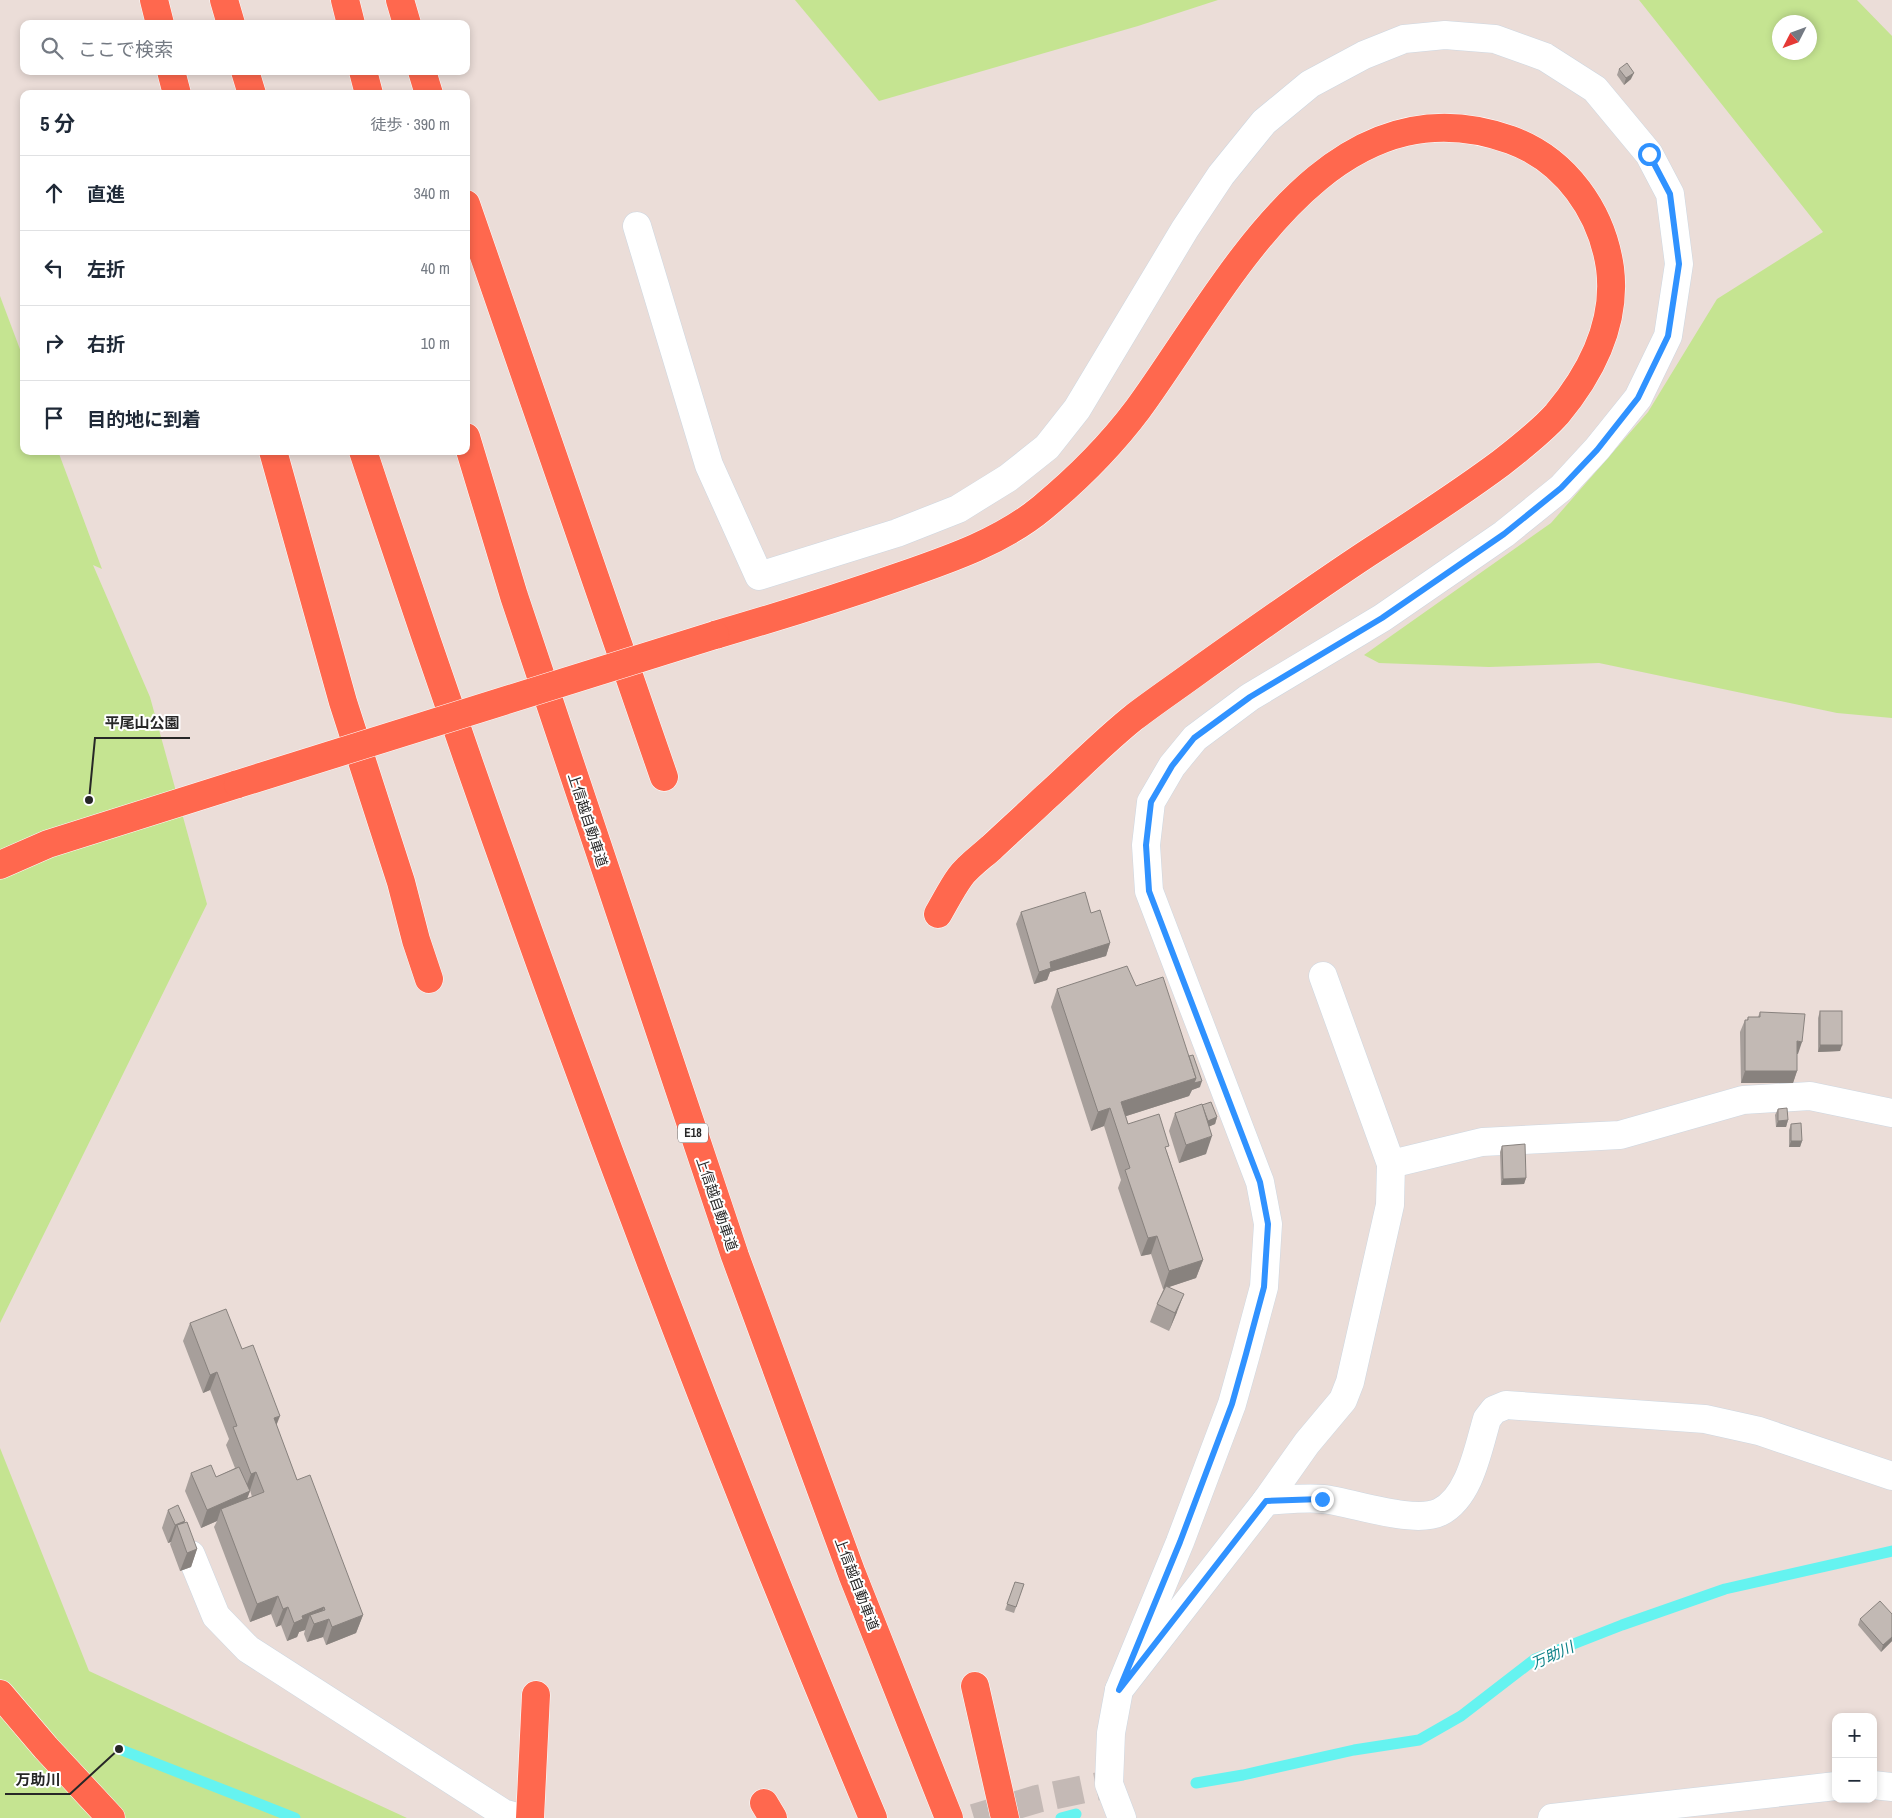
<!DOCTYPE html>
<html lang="ja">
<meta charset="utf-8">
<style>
:root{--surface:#fff;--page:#f6f6f7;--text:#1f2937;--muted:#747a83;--line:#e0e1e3}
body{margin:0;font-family:"Archivo Narrow","Noto Sans JP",sans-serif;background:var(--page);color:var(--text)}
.controls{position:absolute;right:15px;bottom:15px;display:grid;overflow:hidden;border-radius:10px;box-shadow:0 2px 8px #0003}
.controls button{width:45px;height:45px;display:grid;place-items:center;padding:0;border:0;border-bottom:1px solid var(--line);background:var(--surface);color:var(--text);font:25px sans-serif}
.compass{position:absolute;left:1772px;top:15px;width:45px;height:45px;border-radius:50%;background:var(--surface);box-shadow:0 2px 8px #0003;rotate:228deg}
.stop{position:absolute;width:15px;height:15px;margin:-11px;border:4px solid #3092ff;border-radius:50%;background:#fff}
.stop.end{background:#3092ff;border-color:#fff;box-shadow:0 1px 5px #0008}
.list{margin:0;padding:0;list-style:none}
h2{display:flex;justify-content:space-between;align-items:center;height:65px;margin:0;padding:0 20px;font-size:21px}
h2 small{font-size:16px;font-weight:400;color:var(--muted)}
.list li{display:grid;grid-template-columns:32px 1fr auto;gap:15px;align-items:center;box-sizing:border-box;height:75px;padding:0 20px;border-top:1px solid var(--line)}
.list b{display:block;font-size:19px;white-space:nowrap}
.list em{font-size:16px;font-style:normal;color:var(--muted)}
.icon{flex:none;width:28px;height:28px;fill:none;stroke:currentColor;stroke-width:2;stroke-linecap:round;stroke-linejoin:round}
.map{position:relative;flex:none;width:1892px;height:1818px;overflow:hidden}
.search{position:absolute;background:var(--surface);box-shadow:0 2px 8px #0003;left:20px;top:20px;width:450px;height:55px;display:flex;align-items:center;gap:12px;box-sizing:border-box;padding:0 18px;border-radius:10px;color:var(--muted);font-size:19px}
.panel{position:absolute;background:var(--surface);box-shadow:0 2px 8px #0003;left:20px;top:90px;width:450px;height:365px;border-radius:10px}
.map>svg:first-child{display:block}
.green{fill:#c5e491;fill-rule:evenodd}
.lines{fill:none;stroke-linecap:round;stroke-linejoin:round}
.stream{stroke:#65f3f0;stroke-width:11}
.street-tunnel{stroke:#c4b9b5;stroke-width:28;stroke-dasharray:28 14;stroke-linecap:butt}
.street-casing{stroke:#cdd7e1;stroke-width:29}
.highway-casing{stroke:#fff;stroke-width:29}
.street{stroke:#fff;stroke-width:28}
.highway{stroke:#ff684e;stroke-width:28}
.highway-bridge-casing{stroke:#fff;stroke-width:29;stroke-linecap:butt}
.highway-bridge{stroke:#ff684e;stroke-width:28}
.wall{fill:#a79f9b;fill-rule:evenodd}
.shaded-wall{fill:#88827e}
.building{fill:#c2b9b4;stroke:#88827e}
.route{stroke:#3092ff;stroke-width:6}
.labels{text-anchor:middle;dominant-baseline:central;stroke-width:4;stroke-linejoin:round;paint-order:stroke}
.shield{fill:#fff;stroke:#686868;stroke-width:1}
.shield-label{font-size:12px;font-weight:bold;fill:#272727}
.street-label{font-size:14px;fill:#272727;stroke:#fff}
.water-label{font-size:15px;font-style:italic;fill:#097f86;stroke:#fff}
.leader{fill:none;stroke:#272727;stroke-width:2}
.callout-dot{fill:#272727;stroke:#fff;stroke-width:2}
.callout-label{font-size:15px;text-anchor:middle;font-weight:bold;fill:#272727;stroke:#fff;stroke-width:4;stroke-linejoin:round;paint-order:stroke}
</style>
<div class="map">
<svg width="1892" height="1818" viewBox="0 0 1892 1818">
<rect width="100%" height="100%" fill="#ebddd8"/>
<g class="green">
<path d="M 795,0 L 1218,0 L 1138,26 L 879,101 Z"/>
<path d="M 1639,0 L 1857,0 L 1892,36 L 1892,718 L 1837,713 L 1599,663 L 1489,667 L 1379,663 L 1364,655 L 1551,523 L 1648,412 L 1717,299 L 1823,232 ZM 1810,22 L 1810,52 L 1780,52 L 1780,22 Z"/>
<path d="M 0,296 L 24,360 L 24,451 L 58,451 L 102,569 L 93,565 L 150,697 L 207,904 L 0,1323 Z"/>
<path d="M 0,1448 L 89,1671 L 407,1818 L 0,1818 Z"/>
</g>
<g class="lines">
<g class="stream">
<path d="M 119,1749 L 295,1818"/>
<path d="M 1196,1783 L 1243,1775 L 1354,1750 L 1419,1740 L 1461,1716 L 1535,1659 L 1622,1625 L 1725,1589 L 1892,1551"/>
<path d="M 1061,1818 L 1076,1814"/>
</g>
<path class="street-tunnel" d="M 974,1818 L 1037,1799 L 1109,1784"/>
<defs>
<g id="street">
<path d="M 637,226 L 709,465 L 759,576 L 897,533 L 958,509 L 1008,478 L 1047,447 L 1077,409 L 1185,229 L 1221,175 L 1264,122 L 1310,84 L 1364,55 L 1404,39 L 1445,35 L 1495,39 L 1545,57 L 1595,89 L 1649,154 L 1670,194 L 1679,264 L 1668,336 L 1638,398 L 1597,449 L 1561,488 L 1504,534 L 1382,618 L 1250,697 L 1195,738 L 1172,766 L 1151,802 L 1146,845 L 1149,891 L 1260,1182 L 1268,1224 L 1264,1287 L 1246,1354 L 1232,1404 L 1180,1542 L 1119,1690"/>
<path d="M 1391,1164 L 1482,1142 L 1620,1135 L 1743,1100 L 1810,1096 L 1892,1113"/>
<path d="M 1266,1501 C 1284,1500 1304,1497 1323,1499 C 1352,1502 1414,1525 1440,1512 C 1470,1497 1478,1449 1487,1419 L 1494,1410 L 1506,1405 L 1705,1419 L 1759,1431 L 1892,1476"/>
<path d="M 191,1555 L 216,1616 L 248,1649 L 503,1813 L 520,1818"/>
<path d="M 1873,1785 L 1892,1787"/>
<path d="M 1122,1818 L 1109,1784 L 1111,1733 L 1119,1690 L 1266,1501 L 1307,1443 L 1343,1400 L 1350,1382 L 1390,1205 L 1391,1164 L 1323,976"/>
<path d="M 1552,1818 L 1836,1786"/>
</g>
<g id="highway">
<path d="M 154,0 L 160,24"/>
<path d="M 224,0 L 231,24"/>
<path d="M 345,0 L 351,24"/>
<path d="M 400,0 L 407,24"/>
<path d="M 171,71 L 177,94"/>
<path d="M 245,71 L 252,94"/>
<path d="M 363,71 L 369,94"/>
<path d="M 422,71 L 429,94"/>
<path d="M 466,204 L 664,777"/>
<path d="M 466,437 L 514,596 L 735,1256 L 852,1574 L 949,1818"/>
<path d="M 273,451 L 343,702 L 401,882 L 416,940 L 429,979"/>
<path d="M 363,451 C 516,913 684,1369 873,1818"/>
<path d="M 715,635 C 777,617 838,598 898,577 C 947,560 1001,542 1042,508 C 1077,479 1111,445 1138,409 C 1226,289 1327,74 1511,140 C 1566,160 1602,212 1610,268 C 1617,323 1591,373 1557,414 C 1541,432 1520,448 1501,463 C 1458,495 1413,524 1368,553 C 1312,590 1257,629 1202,668 C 1179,685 1155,701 1133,718 C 1102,743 1075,771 1046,797 C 1028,814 1009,831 991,848 C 981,857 968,866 960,877 C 952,888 945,902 938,914"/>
<path d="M 0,865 L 48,844 L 238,784"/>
<path d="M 975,1686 L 1005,1818"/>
<path d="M 0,1694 L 46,1748 L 111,1818"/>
<path d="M 764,1803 L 773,1818"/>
<path d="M 530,1818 L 536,1695"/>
</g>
</defs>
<use href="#street" class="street-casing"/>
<use href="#highway" class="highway-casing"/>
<use href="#street" class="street"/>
<use href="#highway" class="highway"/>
<defs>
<path id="highway-bridge" d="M 238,784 L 715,635"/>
</defs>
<use href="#highway-bridge" class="highway-bridge-casing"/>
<use href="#highway-bridge" class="highway-bridge"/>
</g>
<g class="wall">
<path d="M 1619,69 L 1631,79 L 1624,85 L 1617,75 Z"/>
<path d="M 1021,912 L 1091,913 L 1110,943 L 1106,956 L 1050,972 L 1047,980 L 1034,984 L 1016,924 Z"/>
<path d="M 1136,986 L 1189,1056 L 1200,1087 L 1192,1090 L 1189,1096 L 1126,1116 L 1128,1124 L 1167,1152 L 1203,1260 L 1196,1278 L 1169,1287 L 1177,1312 L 1169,1331 L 1150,1322 L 1157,1304 L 1164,1288 L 1163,1289 L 1151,1254 L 1141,1256 L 1118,1188 L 1121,1180 L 1104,1126 L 1091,1131 L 1051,1007 L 1057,989 Z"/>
<path d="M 1820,1011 L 1842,1045 L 1840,1051 L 1818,1052 L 1818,1018 Z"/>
<path d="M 1760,1012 L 1798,1054 L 1797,1054 L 1797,1071 L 1793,1083 L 1741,1083 L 1740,1032 L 1745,1020 L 1747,1020 L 1748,1017 L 1758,1017 Z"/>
<path d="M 1202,1105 L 1217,1117 L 1215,1124 L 1209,1126 L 1206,1154 L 1179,1163 L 1169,1131 L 1175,1113 Z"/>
<path d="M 1778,1109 L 1788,1120 L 1786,1127 L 1776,1127 L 1775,1115 Z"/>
<path d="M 1791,1124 L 1802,1141 L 1800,1147 L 1789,1147 L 1789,1130 Z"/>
<path d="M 1502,1146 L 1526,1178 L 1524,1184 L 1501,1185 L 1500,1152 Z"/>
<path d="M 190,1323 L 242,1349 L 276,1425 L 297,1480 L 363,1615 L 356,1633 L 326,1645 L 323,1637 L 307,1642 L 304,1634 L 305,1630 L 299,1632 L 297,1637 L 287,1641 L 281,1625 L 276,1627 L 271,1614 L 250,1622 L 214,1527 L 217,1521 L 201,1528 L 185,1491 L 191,1473 L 216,1477 L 235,1468 L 226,1445 L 229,1439 L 210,1390 L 203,1393 L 183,1341 ZM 249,1490 L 250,1490 L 252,1497 L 247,1499 L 250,1491 Z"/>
<path d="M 168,1510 L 184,1523 L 197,1549 L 191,1567 L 180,1571 L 170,1544 L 171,1542 L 168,1543 L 162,1528 Z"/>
<path d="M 1015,1582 L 1024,1584 L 1014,1613 L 1005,1610 Z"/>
<path d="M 1892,1614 L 1892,1641 L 1881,1652 L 1858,1625 L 1860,1619 Z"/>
</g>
<g class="shaded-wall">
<path d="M 1634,73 L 1631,79 L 1624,85 L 1626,78 Z"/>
<path d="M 1110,943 L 1106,956 L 1050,972 L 1047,980 L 1034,984 L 1039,972 L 1050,962 Z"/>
<path d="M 1797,1041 L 1802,1042 L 1798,1054 L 1792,1053 Z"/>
<path d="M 1820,1045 L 1842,1045 L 1840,1051 L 1818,1052 Z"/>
<path d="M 1745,1071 L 1797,1071 L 1793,1083 L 1741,1083 Z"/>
<path d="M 1196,1078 L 1202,1081 L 1200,1087 L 1192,1090 L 1189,1096 L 1114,1120 L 1121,1102 Z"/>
<path d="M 1110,1108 L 1104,1126 L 1091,1131 L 1098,1112 Z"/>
<path d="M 1217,1117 L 1215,1124 L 1206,1128 L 1208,1121 Z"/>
<path d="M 1788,1120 L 1786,1127 L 1776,1127 L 1778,1121 Z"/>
<path d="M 1212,1136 L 1206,1154 L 1179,1163 L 1186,1145 Z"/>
<path d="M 1791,1141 L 1802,1141 L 1800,1147 L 1789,1147 Z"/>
<path d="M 1526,1178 L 1524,1184 L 1501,1185 L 1503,1179 Z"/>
<path d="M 1157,1236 L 1151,1254 L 1141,1256 L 1148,1238 Z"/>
<path d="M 1203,1260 L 1196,1278 L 1163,1289 L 1169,1271 Z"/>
<path d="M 1184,1294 L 1177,1312 L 1169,1331 L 1175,1313 Z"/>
<path d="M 217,1372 L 210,1390 L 203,1393 L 210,1375 Z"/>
<path d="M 280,1416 L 273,1434 L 274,1418 Z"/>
<path d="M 256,1472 L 250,1490 L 244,1492 L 251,1474 Z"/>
<path d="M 250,1491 L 243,1509 L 221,1509 L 217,1521 L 201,1528 L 207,1510 Z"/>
<path d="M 185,1521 L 180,1534 L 177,1525 L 171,1542 L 168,1543 L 175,1525 Z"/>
<path d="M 197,1549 L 191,1567 L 180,1571 L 187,1553 Z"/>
<path d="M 278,1596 L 271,1614 L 250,1622 L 257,1604 Z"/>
<path d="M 288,1607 L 281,1625 L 276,1627 L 283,1609 Z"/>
<path d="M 324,1607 L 318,1623 L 329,1619 L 323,1637 L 307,1642 L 314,1624 L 310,1615 L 305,1630 L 299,1632 L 297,1637 L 287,1641 L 294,1623 L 302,1616 Z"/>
<path d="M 363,1615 L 356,1633 L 326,1645 L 332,1627 Z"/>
<path d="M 1892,1637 L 1892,1641 L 1881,1652 L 1883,1645 Z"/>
</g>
<g class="building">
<path d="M 1627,63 L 1634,73 L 1626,78 L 1619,69 Z"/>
<path d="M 1085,892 L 1091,913 L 1100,910 L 1110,943 L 1050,962 L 1051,968 L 1039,972 L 1021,912 Z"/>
<path d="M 1127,966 L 1136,986 L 1163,977 L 1196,1078 L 1121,1102 L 1128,1124 L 1159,1114 L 1169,1146 L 1165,1147 L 1203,1260 L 1169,1271 L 1157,1236 L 1148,1238 L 1125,1170 L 1130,1168 L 1110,1108 L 1098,1112 L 1057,989 Z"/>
<rect x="1820" y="1011" width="22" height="34"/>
<path d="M 1760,1012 L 1805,1014 L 1802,1042 L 1797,1041 L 1797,1071 L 1745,1071 L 1745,1020 L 1748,1020 L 1748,1017 L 1760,1017 Z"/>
<path d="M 1193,1055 L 1202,1081 L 1194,1083 L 1196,1078 L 1189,1056 Z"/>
<path d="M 1211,1102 L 1217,1117 L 1208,1121 L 1202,1105 Z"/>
<path d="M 1202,1104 L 1212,1136 L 1186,1145 L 1175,1113 Z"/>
<path d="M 1787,1108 L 1788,1120 L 1778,1121 L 1778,1109 Z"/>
<path d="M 1801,1123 L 1802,1141 L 1791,1141 L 1791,1124 Z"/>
<path d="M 1525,1144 L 1526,1178 L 1503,1179 L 1502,1146 Z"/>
<path d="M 1166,1286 L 1184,1294 L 1175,1313 L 1157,1304 Z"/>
<path d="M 226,1309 L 242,1349 L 253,1345 L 280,1416 L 274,1418 L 297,1480 L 310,1475 L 363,1615 L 332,1627 L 329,1619 L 314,1624 L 310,1615 L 325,1610 L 324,1607 L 302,1616 L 303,1619 L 294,1623 L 288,1607 L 283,1609 L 278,1596 L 257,1604 L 221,1509 L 264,1492 L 256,1472 L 251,1474 L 233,1427 L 237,1426 L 217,1372 L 210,1375 L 190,1323 Z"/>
<path d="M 211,1465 L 216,1477 L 239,1467 L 250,1491 L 207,1510 L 191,1473 Z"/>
<path d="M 178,1505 L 185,1521 L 175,1525 L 168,1510 Z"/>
<path d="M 187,1522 L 197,1549 L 187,1553 L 177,1525 Z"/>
<path d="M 1015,1582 L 1024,1584 L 1016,1607 L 1007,1604 Z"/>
<path d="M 1880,1601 L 1892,1614 L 1892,1637 L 1883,1645 L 1860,1619 Z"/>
</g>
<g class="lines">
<path class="route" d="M 1322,1499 L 1266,1501 L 1119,1690 L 1180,1542 L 1232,1404 L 1246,1354 L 1264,1287 L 1268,1224 L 1260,1182 L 1149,891 L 1146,845 L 1151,802 L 1172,766 L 1194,738 L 1250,697 L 1382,618 L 1504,534 L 1561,488 L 1597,450 L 1638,398 L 1668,336 L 1679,264 L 1670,194 L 1649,154"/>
</g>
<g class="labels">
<rect class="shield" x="678" y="1123.5" width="30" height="19" rx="4"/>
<g class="shield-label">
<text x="693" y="1133">E18</text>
</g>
<g class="street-label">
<text transform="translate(588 820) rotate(72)">上信越自動車道</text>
<text transform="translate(717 1204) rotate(71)">上信越自動車道</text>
<text transform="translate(857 1584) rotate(69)">上信越自動車道</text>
</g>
<g class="water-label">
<text transform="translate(1552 1655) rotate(-24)">万助川</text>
</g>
</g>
<path class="leader" d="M89 800L95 738H190M119 1749L70 1794H5"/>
<g class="callout-dot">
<circle cx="89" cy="800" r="5"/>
<circle cx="119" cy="1749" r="5"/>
</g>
<g class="callout-label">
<text x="142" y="728">平尾山公園</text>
<text x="38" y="1785">万助川</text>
</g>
</svg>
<div class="controls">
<button>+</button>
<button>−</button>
</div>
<svg class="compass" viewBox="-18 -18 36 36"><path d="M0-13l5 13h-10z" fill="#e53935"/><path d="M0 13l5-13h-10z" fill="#747a83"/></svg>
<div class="stop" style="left:1649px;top:154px"></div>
<div class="stop end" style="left:1322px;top:1499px"></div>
<div class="search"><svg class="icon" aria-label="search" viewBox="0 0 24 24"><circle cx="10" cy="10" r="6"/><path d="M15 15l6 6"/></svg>ここで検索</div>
<section class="panel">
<h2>5 分<small>徒歩 · 390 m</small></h2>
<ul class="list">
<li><svg class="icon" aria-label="ahead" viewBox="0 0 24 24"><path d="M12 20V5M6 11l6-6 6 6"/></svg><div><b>直進</b></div><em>340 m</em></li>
<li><svg class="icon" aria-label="left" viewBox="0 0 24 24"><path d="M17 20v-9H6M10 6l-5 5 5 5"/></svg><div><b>左折</b></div><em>40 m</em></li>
<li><svg class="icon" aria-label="right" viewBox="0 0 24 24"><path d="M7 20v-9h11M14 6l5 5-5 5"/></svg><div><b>右折</b></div><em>10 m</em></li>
<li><svg class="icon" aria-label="arrive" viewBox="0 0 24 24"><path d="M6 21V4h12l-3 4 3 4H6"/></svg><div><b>目的地に到着</b></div></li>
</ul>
</section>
</div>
